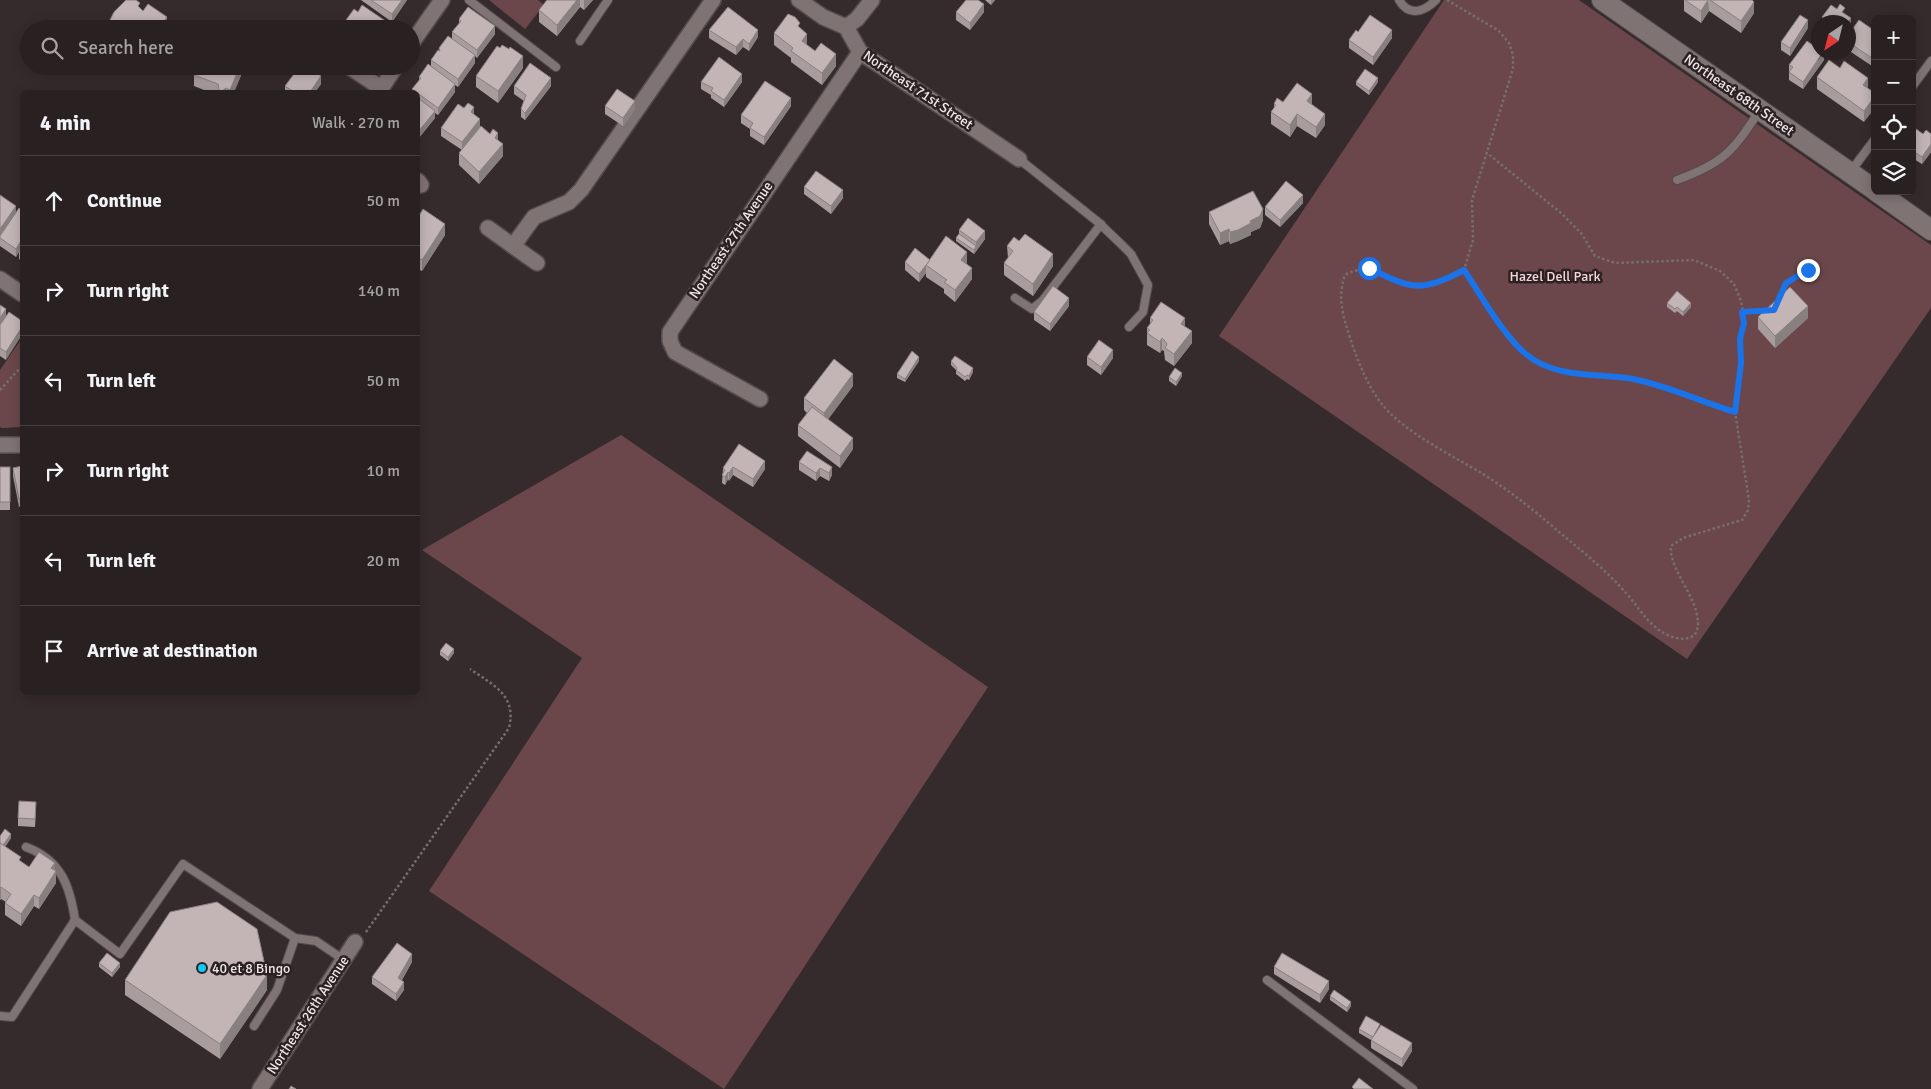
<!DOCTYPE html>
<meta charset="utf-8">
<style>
:root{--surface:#282021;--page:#342d2e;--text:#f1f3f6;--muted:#a5a3a5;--line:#443e3f}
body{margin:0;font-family:Signika,sans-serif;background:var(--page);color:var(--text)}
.controls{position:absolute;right:15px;top:15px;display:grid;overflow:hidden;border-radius:8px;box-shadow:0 2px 12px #0003}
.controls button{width:45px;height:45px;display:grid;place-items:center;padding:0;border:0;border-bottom:1px solid var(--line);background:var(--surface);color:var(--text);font:25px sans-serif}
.compass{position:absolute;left:1811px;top:15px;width:45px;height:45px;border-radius:50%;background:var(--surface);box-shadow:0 2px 12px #0003;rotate:215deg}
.stop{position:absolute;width:15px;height:15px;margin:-11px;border:4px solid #1a73e8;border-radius:50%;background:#fff}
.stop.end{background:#1a73e8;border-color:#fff;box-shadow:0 1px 5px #0008}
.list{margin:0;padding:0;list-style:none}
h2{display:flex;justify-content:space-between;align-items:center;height:65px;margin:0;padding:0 20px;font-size:21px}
h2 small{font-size:16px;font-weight:400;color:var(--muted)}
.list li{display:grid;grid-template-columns:32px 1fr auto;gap:15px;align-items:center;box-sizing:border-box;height:90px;padding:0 20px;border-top:1px solid var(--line)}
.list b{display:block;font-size:19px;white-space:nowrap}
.list em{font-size:16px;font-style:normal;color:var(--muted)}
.icon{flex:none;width:28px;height:28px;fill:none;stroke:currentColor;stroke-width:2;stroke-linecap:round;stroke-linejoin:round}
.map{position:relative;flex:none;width:1931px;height:1089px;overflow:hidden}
.search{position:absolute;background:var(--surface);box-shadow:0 2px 12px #0003;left:20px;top:20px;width:400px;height:55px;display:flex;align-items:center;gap:12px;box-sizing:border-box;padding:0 18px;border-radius:28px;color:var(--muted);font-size:19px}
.panel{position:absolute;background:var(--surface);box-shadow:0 2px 12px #0003;left:20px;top:90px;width:400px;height:605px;border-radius:8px}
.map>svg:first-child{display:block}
.green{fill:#6b474b}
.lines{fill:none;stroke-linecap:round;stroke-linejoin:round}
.service-casing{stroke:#534a4b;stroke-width:10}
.minor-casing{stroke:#534a4b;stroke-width:18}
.tertiary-casing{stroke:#534a4b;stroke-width:22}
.path{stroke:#776e6e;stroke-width:2.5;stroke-dasharray:2.5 2.5;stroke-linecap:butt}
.service{stroke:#807374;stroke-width:8}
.minor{stroke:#807374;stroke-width:15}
.tertiary{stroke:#807374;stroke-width:20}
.wall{fill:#a89c9d}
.shaded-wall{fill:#887f7f}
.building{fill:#c3b5b6;stroke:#887f7f}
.route{stroke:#1a73e8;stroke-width:6}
.poi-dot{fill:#0ecafa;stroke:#2c2122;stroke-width:2}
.labels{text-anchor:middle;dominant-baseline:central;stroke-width:5;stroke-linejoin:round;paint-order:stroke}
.street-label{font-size:14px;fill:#eee7e7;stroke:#2c2122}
.park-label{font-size:14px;fill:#f6d6d8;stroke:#2c2122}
.poi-label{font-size:14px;fill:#eee7e7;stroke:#2c2122;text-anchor:start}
</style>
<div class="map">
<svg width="1931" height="1089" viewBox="0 0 1931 1089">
<rect width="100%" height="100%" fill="#362b2c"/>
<g class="green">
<path d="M 489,0 L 538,0 L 544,5 L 525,29 Z"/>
<path d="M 1444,0 L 1579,0 L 1931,245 L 1931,308 L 1687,659 L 1219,336 Z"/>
<path d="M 22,338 L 22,427 L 2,428 L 0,427 L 0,370 Z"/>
<path d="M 621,435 L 988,687 L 724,1089 L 429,891 L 582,658 L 422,550 Z"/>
</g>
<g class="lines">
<defs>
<g id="service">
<path d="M 469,0 L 556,67"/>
<path d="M 1399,0 C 1409,17 1424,12 1436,0"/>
<path d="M 580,41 L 608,0"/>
<path d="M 1912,87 L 1931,61"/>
<path d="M 1019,159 L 1098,222 L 1121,244 L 1131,254 L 1148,285 L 1143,312 L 1129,327"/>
<path d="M 1851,171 L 1875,139"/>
<path d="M 1677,180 C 1724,163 1733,151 1760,110"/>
<path d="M 1015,298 L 1032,309 L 1043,300 L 1101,224"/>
<path d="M 26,847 C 61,860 70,886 75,920 L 120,954 L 183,864 L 295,938 L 316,941 L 344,960"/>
<path d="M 1267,980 L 1413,1089"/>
<path d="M 0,1016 L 12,1017 L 75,920"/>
<path d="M 254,1026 L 277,990 L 295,938"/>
</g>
<g id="minor">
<path d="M 799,0 L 823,17 L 846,27 L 860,52 L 1019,159"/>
<path d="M 846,27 L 857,19 L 872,0"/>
<path d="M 411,44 L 442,0"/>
<path d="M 348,66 L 381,88"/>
<path d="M 379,92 L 396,66"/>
<path d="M 418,181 L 421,185"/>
<path d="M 488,228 L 513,246 L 534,217 L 569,202 L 581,190 L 713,0"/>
<path d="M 513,246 L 537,263"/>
<path d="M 0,279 L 22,294"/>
<path d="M 760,399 L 675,352 L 670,341 L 670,332 L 860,52"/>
<path d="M 0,445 L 22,445"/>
<path d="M 260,1089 L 355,942"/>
</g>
<g id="tertiary">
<path d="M 1602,0 L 1875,190"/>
<path d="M 1876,191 L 1931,230"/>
</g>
</defs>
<use href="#service" class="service-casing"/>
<use href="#minor" class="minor-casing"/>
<use href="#tertiary" class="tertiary-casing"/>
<g class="path">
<path d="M 1447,0 L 1499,31 L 1509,43 L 1513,55 L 1513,69 L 1472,200 L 1473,240 L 1464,270 C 1451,277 1436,286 1421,287 C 1390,290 1377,257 1345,275 C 1337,299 1343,315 1350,338 C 1358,361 1366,383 1381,403 C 1402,431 1453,456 1483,474 C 1510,491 1535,511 1559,532 C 1582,551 1606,570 1626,593 C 1638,606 1646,622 1662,632 C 1671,638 1689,643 1696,633 C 1707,606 1668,572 1671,546 L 1683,538 L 1742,520 L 1748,510 L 1749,500 L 1735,412 L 1741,363 L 1740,339 L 1745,323 L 1741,301 L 1734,284 L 1720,271 L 1694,260 L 1615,263 L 1595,256 L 1581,233 L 1561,213 L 1487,153"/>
<path d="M 1464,270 C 1481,295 1505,338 1527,356 C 1557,379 1599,373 1634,379 C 1669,386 1701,402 1735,412"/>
<path d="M 1779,299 L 1786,283 L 1808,270"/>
<path d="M 1743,311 L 1768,309"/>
<path d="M 0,390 L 22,366"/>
<path d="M 366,932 L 509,728 C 517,695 493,685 470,669"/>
</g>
<use href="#service" class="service"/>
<use href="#minor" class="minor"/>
<use href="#tertiary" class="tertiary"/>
</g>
<g class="wall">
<path d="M 361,0 L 407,0 L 392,22 Z"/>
<path d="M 547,0 L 593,0 L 584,10 L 580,7 L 557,36 L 539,22 L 539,10 Z"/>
<path d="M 985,0 L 995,0 L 991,5 Z"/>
<path d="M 1684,0 L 1752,0 L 1754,13 L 1741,33 L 1709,11 L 1701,23 L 1684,11 Z"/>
<path d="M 956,12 L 984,12 L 970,30 L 956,20 Z"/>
<path d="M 1845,14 L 1851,26 L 1848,30 L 1848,22 L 1822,22 L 1822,17 Z"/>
<path d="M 459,19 L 495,34 L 477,58 L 475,56 L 475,63 L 458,87 L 455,85 L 455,92 L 438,115 L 435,113 L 435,118 L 418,139 L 418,92 L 412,92 L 412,89 L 419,81 L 419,77 L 431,67 L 431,60 L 439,51 L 439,48 L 452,39 L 452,32 L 459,24 Z"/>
<path d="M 346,20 L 387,29 L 347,28 Z"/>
<path d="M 800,28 L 807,45 L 836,66 L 822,85 L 791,62 L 791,58 L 774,45 L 774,33 Z"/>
<path d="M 1808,28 L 1790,56 L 1781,50 L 1781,42 Z"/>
<path d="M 709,30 L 758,37 L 749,51 L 743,47 L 736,55 L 709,38 Z"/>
<path d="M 1875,31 L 1875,68 L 1848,50 L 1848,35 Z"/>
<path d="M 1358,32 L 1392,38 L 1373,65 L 1349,48 L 1349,40 Z"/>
<path d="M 1824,60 L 1803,89 L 1789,80 L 1789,65 Z"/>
<path d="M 146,66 L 158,66 L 153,74 L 146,69 Z"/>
<path d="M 242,66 L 242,73 L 234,92 L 209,92 L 194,86 L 194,75 Z"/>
<path d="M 312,66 L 312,69 L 321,84 L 315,92 L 285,92 L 285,86 Z"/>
<path d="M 523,68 L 498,103 L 476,87 L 476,76 Z"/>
<path d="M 1840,68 L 1868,78 L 1864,122 L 1817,89 L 1817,77 Z"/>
<path d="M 701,82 L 742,82 L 724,107 L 711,98 L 711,95 L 701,89 Z"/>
<path d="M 1356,82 L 1378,82 L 1369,95 L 1356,85 Z"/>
<path d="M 514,86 L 551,86 L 525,120 L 521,117 L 521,109 L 524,101 L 514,94 Z"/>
<path d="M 1283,102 L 1312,105 L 1325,125 L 1316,138 L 1297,126 L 1290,137 L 1271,124 L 1271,112 L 1274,108 L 1274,104 Z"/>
<path d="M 605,106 L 635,109 L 623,126 L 605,114 Z"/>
<path d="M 791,106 L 764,145 L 750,136 L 750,129 L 741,123 L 741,115 Z"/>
<path d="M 474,114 L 480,127 L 498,141 L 503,156 L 479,184 L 459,165 L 459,153 L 462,150 L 441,136 L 441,128 Z"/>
<path d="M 1912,126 L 1923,134 L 1931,134 L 1931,152 L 1922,164 L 1912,158 Z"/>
<path d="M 804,187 L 843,198 L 831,214 L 804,194 Z"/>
<path d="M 0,195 L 16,213 L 22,211 L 22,261 L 19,259 L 19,252 L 16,257 L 0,246 Z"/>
<path d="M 1303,203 L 1280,227 L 1265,215 L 1265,207 Z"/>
<path d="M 1209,212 L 1263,220 L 1260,228 L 1251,232 L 1251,235 L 1238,241 L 1230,244 L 1229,241 L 1220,245 L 1209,224 Z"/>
<path d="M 418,217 L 445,235 L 422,271 L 418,269 Z"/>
<path d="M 959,230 L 985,239 L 974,254 L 956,241 L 956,238 L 959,234 Z"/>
<path d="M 1007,246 L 1053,266 L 1033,296 L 1004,275 L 1004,263 L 1008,258 Z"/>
<path d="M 930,260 L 967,264 L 972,279 L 955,302 L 944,293 L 944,289 L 926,277 L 926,273 L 919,282 L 905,270 L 905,262 Z"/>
<path d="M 1667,303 L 1691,307 L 1683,316 L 1677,311 L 1675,313 L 1667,307 Z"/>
<path d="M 0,305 L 6,309 L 6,360 L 0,356 Z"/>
<path d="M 1069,306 L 1050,331 L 1034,320 L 1034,312 Z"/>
<path d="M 1758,317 L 1808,318 L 1775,348 L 1758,329 Z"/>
<path d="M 1150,318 L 1185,327 L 1192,343 L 1174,366 L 1165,360 L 1164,351 L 1162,350 L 1160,353 L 1147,345 L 1147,328 L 1150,325 Z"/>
<path d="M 1087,357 L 1113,358 L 1101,375 L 1087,365 Z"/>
<path d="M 919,361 L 905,382 L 897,378 L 897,374 Z"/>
<path d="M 951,361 L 973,372 L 969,380 L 967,379 L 965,381 L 956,374 L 956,370 L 951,365 Z"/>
<path d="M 1182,376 L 1176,386 L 1169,381 L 1169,377 Z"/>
<path d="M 853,386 L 828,419 L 853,449 L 840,468 L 798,436 L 798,425 L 807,413 L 804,410 L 804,398 Z"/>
<path d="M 739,444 L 765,469 L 753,487 L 733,475 L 729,481 L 728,479 L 725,485 L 722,483 L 723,468 Z"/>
<path d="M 807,451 L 832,475 L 829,481 L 820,476 L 816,481 L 799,470 L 799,462 Z"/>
<path d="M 22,466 L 22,506 L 19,507 L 13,476 L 13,468 Z"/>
<rect x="0" y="467" width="10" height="43"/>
<path d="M 440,651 L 454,653 L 448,661 L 440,655 Z"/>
<path d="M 36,810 L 35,827 L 18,826 L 18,818 Z"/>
<path d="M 0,836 L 11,838 L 5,847 L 21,862 L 29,867 L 55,870 L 56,883 L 39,909 L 34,906 L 21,926 L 5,915 L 5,903 L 6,902 L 1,899 L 0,900 Z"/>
<path d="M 412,962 L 402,980 L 404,990 L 396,1001 L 372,984 L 372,977 Z"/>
<path d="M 99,963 L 120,967 L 112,977 L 99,967 Z"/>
<path d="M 1274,967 L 1329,989 L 1320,1003 L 1274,974 Z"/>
<path d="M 125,980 L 267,990 L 220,1059 L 125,995 Z"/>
<path d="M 1330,996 L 1351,1006 L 1347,1012 L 1330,1000 Z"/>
<path d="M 1359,1029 L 1412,1051 L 1402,1067 L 1371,1048 L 1371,1040 L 1359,1033 Z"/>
</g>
<g class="shaded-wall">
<path d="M 402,0 L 407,0 L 392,22 L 392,14 Z"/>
<path d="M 577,0 L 580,0 L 580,7 L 557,36 L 557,25 Z"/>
<path d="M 584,0 L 593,0 L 584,10 Z"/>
<path d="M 991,0 L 995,0 L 991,5 Z"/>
<path d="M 1708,0 L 1709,11 L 1701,23 L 1701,11 Z"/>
<path d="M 1754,2 L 1754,13 L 1741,33 L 1741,21 Z"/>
<path d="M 984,4 L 984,12 L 970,30 L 970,23 Z"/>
<path d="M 167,17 L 167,29 L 159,29 Z"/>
<path d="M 1851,18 L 1851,26 L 1848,30 L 1848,22 Z"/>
<path d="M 1808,20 L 1808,28 L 1790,56 L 1790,48 Z"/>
<path d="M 387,22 L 387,29 L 382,29 Z"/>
<path d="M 495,26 L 495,34 L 477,58 L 477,50 Z"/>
<path d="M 758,30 L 758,37 L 749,51 L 749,44 Z"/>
<path d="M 1392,30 L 1392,38 L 1373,65 L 1373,57 Z"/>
<path d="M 807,34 L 807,45 L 802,41 Z"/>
<path d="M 743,39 L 743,47 L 736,55 L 736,47 Z"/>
<path d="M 1824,52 L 1824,60 L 1803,89 L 1803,82 Z"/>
<path d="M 836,54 L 836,66 L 822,85 L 822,73 Z"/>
<path d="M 475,55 L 475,63 L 458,87 L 458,79 Z"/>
<path d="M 523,56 L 523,68 L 498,103 L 498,91 Z"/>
<path d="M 155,66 L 158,66 L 153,74 L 153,70 Z"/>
<path d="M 240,66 L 242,66 L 242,73 L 234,92 L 230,92 L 230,90 Z"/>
<path d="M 742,74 L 742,82 L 724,107 L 724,100 Z"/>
<path d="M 321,76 L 321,84 L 315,92 L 310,92 Z"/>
<path d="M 551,78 L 551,86 L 525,120 L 525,113 Z"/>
<path d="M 1378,78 L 1378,82 L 1369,95 L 1369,91 Z"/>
<path d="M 1868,78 L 1868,90 L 1863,85 Z"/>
<path d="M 455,84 L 455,92 L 438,115 L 438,108 Z"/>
<path d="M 226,88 L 226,92 L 222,92 L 222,91 Z"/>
<path d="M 1312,94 L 1312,105 L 1307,101 Z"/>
<path d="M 1875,96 L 1875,108 L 1864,122 L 1864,111 Z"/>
<path d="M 791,98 L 791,106 L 764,145 L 764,137 Z"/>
<path d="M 635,101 L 635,109 L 623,126 L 623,118 Z"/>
<path d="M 474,107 L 474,115 L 471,112 Z"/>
<path d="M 435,111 L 435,118 L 418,139 L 418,132 Z"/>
<path d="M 1297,114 L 1297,126 L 1290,137 L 1290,125 Z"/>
<path d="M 1325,114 L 1325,125 L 1316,138 L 1316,127 Z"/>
<path d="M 480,119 L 480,127 L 462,150 L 462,142 Z"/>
<path d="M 498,133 L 498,145 L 495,138 Z"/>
<path d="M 503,144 L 503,156 L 479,184 L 479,172 Z"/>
<path d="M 1931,144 L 1931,152 L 1922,164 L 1922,157 Z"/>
<path d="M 843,190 L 843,198 L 831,214 L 831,206 Z"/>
<path d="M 1303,195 L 1303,203 L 1280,227 L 1280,220 Z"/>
<path d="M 16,206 L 16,214 L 0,237 L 0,229 Z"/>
<path d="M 1263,209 L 1263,220 L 1260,228 L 1251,232 L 1251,235 L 1238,241 L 1230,244 L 1230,232 L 1250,221 Z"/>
<path d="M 445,224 L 445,235 L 422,271 L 422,260 Z"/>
<path d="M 1229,229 L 1229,241 L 1220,245 L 1220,233 Z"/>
<path d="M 985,231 L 985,239 L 974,254 L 974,250 L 976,246 L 976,242 Z"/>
<path d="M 22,239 L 22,247 L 16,257 L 16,249 Z"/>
<path d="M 967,252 L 967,264 L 961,272 L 961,260 Z"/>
<path d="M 1053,254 L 1053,266 L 1033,296 L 1033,284 Z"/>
<path d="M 926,265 L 926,273 L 919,282 L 919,274 Z"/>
<path d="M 972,268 L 972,279 L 955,302 L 955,290 Z"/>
<path d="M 1069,298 L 1069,306 L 1050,331 L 1050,324 Z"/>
<path d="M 1691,303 L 1691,307 L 1683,316 L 1683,312 Z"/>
<path d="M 1808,306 L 1808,318 L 1775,348 L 1775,336 Z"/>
<path d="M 6,309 L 6,317 L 0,326 L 0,318 Z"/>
<path d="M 1185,318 L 1185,329 L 1181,324 Z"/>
<path d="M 22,327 L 22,335 L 6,360 L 6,352 Z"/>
<path d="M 1192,331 L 1192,343 L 1174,366 L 1174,354 Z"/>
<path d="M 1162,338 L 1162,350 L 1160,353 L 1160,342 Z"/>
<path d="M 1113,350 L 1113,358 L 1101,375 L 1101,367 Z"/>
<path d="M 919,357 L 919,361 L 905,382 L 905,379 Z"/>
<path d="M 973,368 L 973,372 L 969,380 L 969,376 Z"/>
<path d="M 1182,373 L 1182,376 L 1176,386 L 1176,382 Z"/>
<path d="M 853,374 L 853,386 L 824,425 L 824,413 Z"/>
<path d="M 853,438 L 853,449 L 840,468 L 840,456 Z"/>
<path d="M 765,461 L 765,469 L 753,487 L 753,479 Z"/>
<path d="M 733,467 L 733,475 L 729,481 L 729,473 Z"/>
<path d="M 832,467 L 832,475 L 829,481 L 829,473 Z"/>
<path d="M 820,468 L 820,476 L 816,481 L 816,473 Z"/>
<path d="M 728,472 L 728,479 L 725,485 L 725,477 Z"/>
<path d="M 454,649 L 454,653 L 448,661 L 448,657 Z"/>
<path d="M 11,834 L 11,838 L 3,850 L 3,846 Z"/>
<path d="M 55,863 L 55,874 L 56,871 L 56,883 L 39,909 L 39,898 L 51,868 Z"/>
<path d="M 1,887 L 1,899 L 0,900 L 0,888 Z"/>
<path d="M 34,895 L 34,906 L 21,926 L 21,914 Z"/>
<path d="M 412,954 L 412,962 L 398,986 L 398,978 Z"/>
<path d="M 120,963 L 120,967 L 112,977 L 112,973 Z"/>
<path d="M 267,975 L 267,990 L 220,1059 L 220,1044 Z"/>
<path d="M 1329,981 L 1329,989 L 1320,1003 L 1320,995 Z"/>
<path d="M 404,982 L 404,990 L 396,1001 L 396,994 Z"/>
<path d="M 1351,1002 L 1351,1006 L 1347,1012 L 1347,1008 Z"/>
<path d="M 1412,1043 L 1412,1051 L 1402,1067 L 1402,1059 Z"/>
</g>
<g class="building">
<path d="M 126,0 L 136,0 L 140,3 L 138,6 L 143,11 L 148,4 L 167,17 L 159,29 L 153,28 L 153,29 L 112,29 L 107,26 L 114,12 Z"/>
<path d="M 371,0 L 402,0 L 392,14 Z"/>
<path d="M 547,0 L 577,0 L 557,25 L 539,10 Z"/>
<path d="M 966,0 L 978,0 L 984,4 L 970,23 L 956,12 Z"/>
<path d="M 1685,0 L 1708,0 L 1701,11 Z"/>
<path d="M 1710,0 L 1752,0 L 1754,2 L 1741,21 Z"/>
<path d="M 1840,4 L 1845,8 L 1842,12 L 1851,18 L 1848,22 L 1830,22 L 1822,17 L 1831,5 L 1837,9 Z"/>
<path d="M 362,5 L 387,22 L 382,29 L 346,29 L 350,23 L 346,20 L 354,9 L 358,12 Z"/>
<path d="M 468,7 L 495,26 L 477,50 L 452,32 L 461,21 L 459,19 Z"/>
<path d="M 728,7 L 758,30 L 749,44 L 743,39 L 736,47 L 709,30 Z"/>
<path d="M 788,14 L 795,17 L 800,23 L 798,26 L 807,34 L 802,41 L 815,51 L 821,43 L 836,54 L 822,73 L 791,51 L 793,48 L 774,33 Z"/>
<path d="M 1370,15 L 1392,30 L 1373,57 L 1349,40 L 1356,30 L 1358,32 Z"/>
<path d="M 1800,15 L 1808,20 L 1790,48 L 1781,42 Z"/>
<path d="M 1859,20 L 1875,31 L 1875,60 L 1848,42 L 1848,35 Z"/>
<path d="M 448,36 L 475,55 L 458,79 L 431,60 L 438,50 L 440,51 L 439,48 Z"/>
<path d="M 1807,41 L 1818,49 L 1818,52 L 1823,52 L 1803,82 L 1789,72 L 1793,67 L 1789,65 Z"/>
<path d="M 502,45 L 509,49 L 510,47 L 523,56 L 498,91 L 476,76 L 497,46 L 500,48 Z"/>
<path d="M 719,57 L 742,74 L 724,100 L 711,91 L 713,88 L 701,82 Z"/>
<path d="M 1829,60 L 1840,68 L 1844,61 L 1868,78 L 1863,85 L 1875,93 L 1875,96 L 1864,111 L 1817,77 Z"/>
<path d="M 530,63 L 551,78 L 525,113 L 521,109 L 526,95 L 514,86 Z"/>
<path d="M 428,64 L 455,84 L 438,108 L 412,89 L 421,78 L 419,77 Z"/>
<path d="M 148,66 L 155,66 L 153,70 Z"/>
<path d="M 198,66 L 240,66 L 230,90 L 226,88 L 222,91 L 219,90 L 218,84 L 194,75 Z"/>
<path d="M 300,66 L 311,66 L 310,68 L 321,76 L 310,92 L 294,92 L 285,86 Z"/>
<path d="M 1365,69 L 1378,78 L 1369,91 L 1356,82 Z"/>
<path d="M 765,81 L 791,98 L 764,137 L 750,128 L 753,123 L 741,115 Z"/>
<path d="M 1297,83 L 1312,94 L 1307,101 L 1325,114 L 1316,127 L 1297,114 L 1290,125 L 1271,112 L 1276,105 L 1274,104 L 1277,98 L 1283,102 Z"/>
<path d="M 617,89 L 635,101 L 623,118 L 605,106 Z"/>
<path d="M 418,98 L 435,111 L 418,132 Z"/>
<path d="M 468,103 L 474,107 L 471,112 L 480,119 L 462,142 L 441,128 L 458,104 L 464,108 Z"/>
<path d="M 481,126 L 490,134 L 493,129 L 498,133 L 495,138 L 503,144 L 479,172 L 459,153 Z"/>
<path d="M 1912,126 L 1923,134 L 1926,130 L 1931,134 L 1931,144 L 1922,157 L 1912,150 Z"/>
<path d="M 816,171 L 843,190 L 831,206 L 804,187 Z"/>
<path d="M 1286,181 L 1303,195 L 1280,220 L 1265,207 Z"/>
<path d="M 1253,191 L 1263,209 L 1260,216 L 1250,221 L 1251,223 L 1238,230 L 1230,232 L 1229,229 L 1220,233 L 1209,212 Z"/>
<path d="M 0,195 L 16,206 L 0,229 Z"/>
<path d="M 19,208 L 22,211 L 22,239 L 16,249 L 0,238 L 0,236 Z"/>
<path d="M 423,209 L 445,224 L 422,260 L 418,257 L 418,217 Z"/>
<path d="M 968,218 L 985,231 L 976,242 L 959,230 Z"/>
<path d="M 959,234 L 976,246 L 974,250 L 956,238 Z"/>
<path d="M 1025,234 L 1053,254 L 1033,284 L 1004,263 L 1013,251 L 1007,246 L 1014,237 L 1019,241 Z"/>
<path d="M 946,236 L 967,252 L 961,260 L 972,268 L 955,290 L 944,282 L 947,280 L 926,265 Z"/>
<path d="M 22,246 L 22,254 L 19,251 Z"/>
<path d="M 915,248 L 930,260 L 919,274 L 905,262 Z"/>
<path d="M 1053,286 L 1069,298 L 1050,324 L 1034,312 Z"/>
<path d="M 1790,287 L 1808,306 L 1775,336 L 1758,317 Z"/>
<path d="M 1677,291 L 1691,303 L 1683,312 L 1677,307 L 1675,309 L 1667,303 Z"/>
<path d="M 1161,302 L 1185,318 L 1181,324 L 1192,331 L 1174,354 L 1165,348 L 1167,344 L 1164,340 L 1162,338 L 1160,342 L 1147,333 L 1150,330 L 1147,328 L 1153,320 L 1150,318 Z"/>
<path d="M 0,305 L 6,309 L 0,318 Z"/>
<path d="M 9,312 L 22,321 L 22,327 L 6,352 L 0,348 L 0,325 Z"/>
<path d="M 1099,340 L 1113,350 L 1101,367 L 1087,357 Z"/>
<path d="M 912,351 L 919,357 L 905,379 L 897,374 Z"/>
<path d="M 955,356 L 973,368 L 969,376 L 967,375 L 965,377 L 956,370 L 957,368 L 951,361 Z"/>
<path d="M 834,359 L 853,374 L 824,413 L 804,398 Z"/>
<path d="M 1175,368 L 1182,373 L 1176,382 L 1169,377 Z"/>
<path d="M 812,407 L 853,438 L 840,456 L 798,425 Z"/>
<path d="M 739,444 L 765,461 L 753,479 L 733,467 L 729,473 L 728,472 L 725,477 L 722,475 L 725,470 L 723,468 Z"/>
<path d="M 807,451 L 832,467 L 829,473 L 820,468 L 816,473 L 799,462 Z"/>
<path d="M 22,466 L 22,498 L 19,499 L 13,468 Z"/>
<rect x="0" y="467" width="10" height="35"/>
<path d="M 446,643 L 454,649 L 448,657 L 440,651 Z"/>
<path d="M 19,801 L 36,802 L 35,819 L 18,818 Z"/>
<path d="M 5,829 L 11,834 L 3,845 L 0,843 L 0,836 Z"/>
<path d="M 0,843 L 21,857 L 19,860 L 29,867 L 39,852 L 55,863 L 51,868 L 56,871 L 39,898 L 34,895 L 21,914 L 5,903 L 11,894 L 1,887 L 0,888 Z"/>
<path d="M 217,902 L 257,929 L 267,975 L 220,1044 L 125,980 L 170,912 Z"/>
<path d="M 397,943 L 412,954 L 398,978 L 404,982 L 396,994 L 372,977 Z"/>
<path d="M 107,953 L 120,963 L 112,973 L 99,963 Z"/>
<path d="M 1282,953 L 1329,981 L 1320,995 L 1274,967 Z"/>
<path d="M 1334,990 L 1351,1002 L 1347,1008 L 1330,996 Z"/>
<path d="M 1366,1016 L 1380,1024 L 1373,1037 L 1359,1029 Z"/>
<path d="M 1381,1025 L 1412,1043 L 1402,1059 L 1371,1040 Z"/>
<path d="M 1359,1078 L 1373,1089 L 1354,1089 L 1352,1087 Z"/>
<path d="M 291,1086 L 296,1089 L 289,1089 Z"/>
</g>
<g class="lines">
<path class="route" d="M 1369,268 C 1411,289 1420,293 1464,270 C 1481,295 1504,337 1527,355 C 1557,379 1598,373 1633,379 C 1669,386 1701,402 1735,412 L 1741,363 L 1740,339 L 1744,323 L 1742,312 L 1774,310 L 1786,283 L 1808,270"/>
</g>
<circle class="poi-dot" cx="202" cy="968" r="5"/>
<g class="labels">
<g class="street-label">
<text transform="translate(918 90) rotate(34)">Northeast 71st Street</text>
<text transform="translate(1739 95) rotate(35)">Northeast 68th Street</text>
<text transform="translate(731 240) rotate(-56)">Northeast 27th Avenue</text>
<text transform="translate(308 1015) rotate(-57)">Northeast 26th Avenue</text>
</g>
<g class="park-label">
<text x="1555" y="276">Hazel Dell Park</text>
</g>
<g class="poi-label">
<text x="212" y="968">40 et 8 Bingo</text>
</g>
</g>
</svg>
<div class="controls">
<button>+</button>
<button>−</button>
<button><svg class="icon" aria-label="locate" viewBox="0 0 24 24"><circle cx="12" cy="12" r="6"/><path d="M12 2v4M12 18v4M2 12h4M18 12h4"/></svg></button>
<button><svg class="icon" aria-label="layers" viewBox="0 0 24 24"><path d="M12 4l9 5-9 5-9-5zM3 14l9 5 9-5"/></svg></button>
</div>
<svg class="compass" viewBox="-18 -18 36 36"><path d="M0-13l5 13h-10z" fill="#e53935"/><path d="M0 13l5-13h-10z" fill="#a5a3a5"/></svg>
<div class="stop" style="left:1369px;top:268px"></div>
<div class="stop end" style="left:1808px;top:270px"></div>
<div class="search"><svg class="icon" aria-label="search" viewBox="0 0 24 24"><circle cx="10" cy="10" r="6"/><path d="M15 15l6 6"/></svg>Search here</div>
<section class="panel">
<h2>4 min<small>Walk · 270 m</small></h2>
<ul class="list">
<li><svg class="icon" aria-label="ahead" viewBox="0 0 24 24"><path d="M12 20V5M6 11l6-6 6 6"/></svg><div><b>Continue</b></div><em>50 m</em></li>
<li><svg class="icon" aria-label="right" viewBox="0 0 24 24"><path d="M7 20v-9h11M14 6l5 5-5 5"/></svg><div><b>Turn right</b></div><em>140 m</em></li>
<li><svg class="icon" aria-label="left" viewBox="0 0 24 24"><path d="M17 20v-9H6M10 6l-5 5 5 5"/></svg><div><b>Turn left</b></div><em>50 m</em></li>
<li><svg class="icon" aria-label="right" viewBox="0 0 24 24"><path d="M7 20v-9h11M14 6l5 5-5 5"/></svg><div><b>Turn right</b></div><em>10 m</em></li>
<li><svg class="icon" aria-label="left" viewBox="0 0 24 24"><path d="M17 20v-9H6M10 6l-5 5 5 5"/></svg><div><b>Turn left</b></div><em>20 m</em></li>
<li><svg class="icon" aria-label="arrive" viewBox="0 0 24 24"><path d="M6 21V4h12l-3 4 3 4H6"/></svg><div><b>Arrive at destination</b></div></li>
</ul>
</section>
</div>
